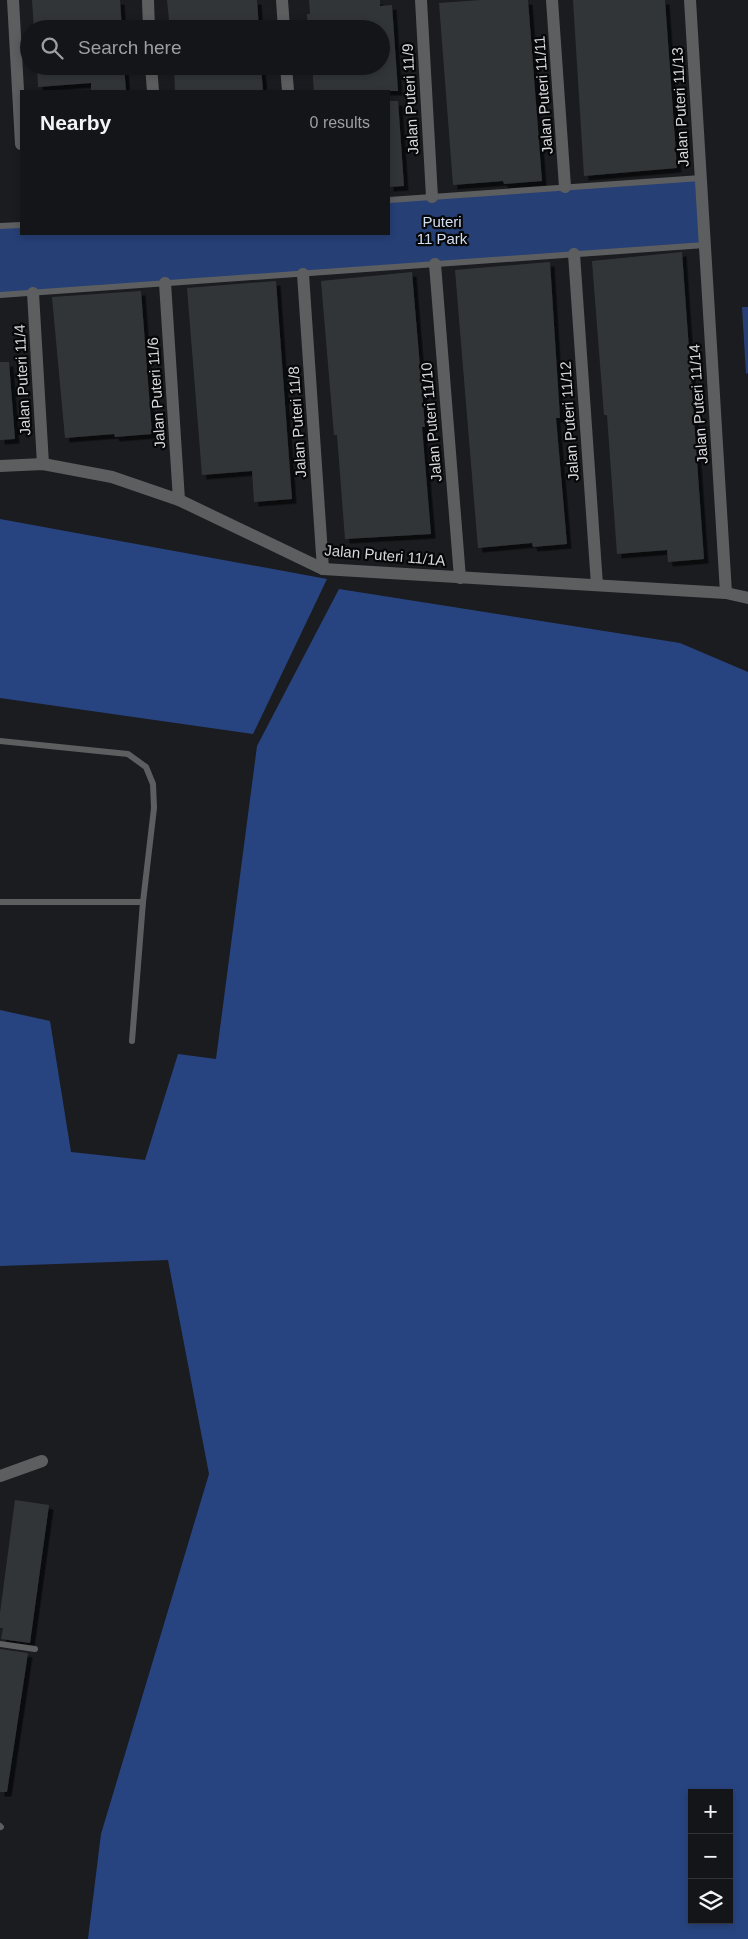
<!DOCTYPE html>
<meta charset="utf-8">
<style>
:root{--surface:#141518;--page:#212225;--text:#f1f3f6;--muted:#9d9fa2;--line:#333437}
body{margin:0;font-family:Arial,sans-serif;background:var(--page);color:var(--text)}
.controls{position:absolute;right:15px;bottom:15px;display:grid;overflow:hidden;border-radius:0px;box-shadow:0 2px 8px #0003}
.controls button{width:45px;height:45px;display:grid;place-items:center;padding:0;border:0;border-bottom:1px solid var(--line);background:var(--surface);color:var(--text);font:25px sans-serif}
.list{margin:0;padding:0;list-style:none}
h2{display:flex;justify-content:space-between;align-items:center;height:65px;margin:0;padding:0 20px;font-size:21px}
h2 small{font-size:16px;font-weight:400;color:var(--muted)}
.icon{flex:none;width:28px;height:28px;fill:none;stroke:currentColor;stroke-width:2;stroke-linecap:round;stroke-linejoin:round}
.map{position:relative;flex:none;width:748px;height:1939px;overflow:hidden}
.search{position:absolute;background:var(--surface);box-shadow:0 2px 8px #0003;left:20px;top:20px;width:370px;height:55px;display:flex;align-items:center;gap:12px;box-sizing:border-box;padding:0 18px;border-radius:28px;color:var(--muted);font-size:19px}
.panel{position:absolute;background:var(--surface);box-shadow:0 2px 8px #0003;left:20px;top:90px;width:370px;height:145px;border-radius:0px}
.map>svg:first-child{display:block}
.green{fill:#263f75}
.forest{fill:#284480;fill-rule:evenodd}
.building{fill:#333539;filter:url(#shadow)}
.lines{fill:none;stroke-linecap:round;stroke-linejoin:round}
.service{stroke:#5d5e60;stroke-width:6}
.minor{stroke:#5d5e60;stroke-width:12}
.labels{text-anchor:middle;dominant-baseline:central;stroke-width:4.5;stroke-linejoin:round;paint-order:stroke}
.street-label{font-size:15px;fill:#d7d8db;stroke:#060708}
.park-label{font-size:15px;fill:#d4def1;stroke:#060708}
</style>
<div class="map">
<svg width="748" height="1939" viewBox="0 0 748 1939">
<defs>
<filter id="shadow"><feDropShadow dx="4.5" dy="4.5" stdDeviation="0" flood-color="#0009"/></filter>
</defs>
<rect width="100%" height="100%" fill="#1a1c20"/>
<g class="green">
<path d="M 701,178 L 705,245 L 0,295 L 0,227 L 21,225 L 21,234 L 389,234 L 389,200 Z"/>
<path d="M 742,307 L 748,307 L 748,373 L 746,374 Z"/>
</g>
<g class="forest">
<path d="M 0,519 L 327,579 L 253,734 L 0,698 Z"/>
<path d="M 339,589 L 680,643 L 748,672 L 748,1939 L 88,1939 L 101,1834 L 209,1474 L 168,1260 L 0,1266 L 0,1010 L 50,1021 L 71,1152 L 145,1160 L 178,1054 L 216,1059 L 257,746 ZM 692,1793 L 729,1793 L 729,1920 L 692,1920 Z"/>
</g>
<g class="building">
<path d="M 32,0 L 120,0 L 122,29 L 34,29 Z"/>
<path d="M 167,0 L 257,0 L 259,29 L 170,29 Z"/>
<path d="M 309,0 L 380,0 L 380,6 L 392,5 L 398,91 L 314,91 L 312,66 L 381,66 L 381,29 L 308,29 L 307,14 L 310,14 Z"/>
<path d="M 481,0 L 528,0 L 542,181 L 504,184 L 503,181 L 453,185 L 439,3 Z"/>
<path d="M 573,0 L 665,0 L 677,168 L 584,176 Z"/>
<path d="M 37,66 L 124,66 L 126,91 L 91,91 L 91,83 L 38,87 Z"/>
<path d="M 174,66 L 261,66 L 263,91 L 175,91 Z"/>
<path d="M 389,101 L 398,101 L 404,186 L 389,187 Z"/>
<path d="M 682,252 L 704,559 L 668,562 L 667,550 L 617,554 L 607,415 L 604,415 L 592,261 Z"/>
<path d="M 550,262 L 560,418 L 556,418 L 567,544 L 533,547 L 532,543 L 478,548 L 455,270 Z"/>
<path d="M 412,272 L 425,427 L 422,427 L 431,534 L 345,539 L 337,435 L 334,435 L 321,281 Z"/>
<path d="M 276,281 L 292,499 L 254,502 L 252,471 L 202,475 L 187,288 Z"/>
<path d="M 141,291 L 152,434 L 115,437 L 114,434 L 65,438 L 52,297 Z"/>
<path d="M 0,362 L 9,362 L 15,439 L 0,440 Z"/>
<path d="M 15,1500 L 49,1505 L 30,1643 L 1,1639 L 3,1628 L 0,1628 L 0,1613 Z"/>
<path d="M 0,1649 L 28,1653 L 7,1792 L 0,1792 Z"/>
</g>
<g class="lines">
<g class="service">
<path d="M 389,200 L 701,178"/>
<path d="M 0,226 L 21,225"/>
<path d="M 0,295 L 705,245"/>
<path d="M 0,741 L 128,754 L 146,767 L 153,784 L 154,808 L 143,902 L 132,1041"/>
<path d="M 0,902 L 143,902"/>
<path d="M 0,1644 L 35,1649"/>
<path d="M 0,1826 L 1,1827"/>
</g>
<g class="minor">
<path d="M 13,0 L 21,144"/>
<path d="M 148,0 L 149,29"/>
<path d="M 282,0 L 284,29"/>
<path d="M 421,0 L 432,197"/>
<path d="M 552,0 L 565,187"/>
<path d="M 690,0 L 726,593"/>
<path d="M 151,66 L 153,91"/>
<path d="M 286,66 L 288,91"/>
<path d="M 574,254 L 597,585"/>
<path d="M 435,264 L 460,578"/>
<path d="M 303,274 L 323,569"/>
<path d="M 165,283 L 179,500"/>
<path d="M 33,293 L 43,464"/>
<path d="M 0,466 L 43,464 L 112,477 L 179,500 L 323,569 L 726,593 L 748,598"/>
<path d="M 0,1476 L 42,1461"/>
</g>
</g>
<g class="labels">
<g class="street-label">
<text transform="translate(543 95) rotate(-94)">Jalan Puteri 11/11</text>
<text transform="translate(410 99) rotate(-93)">Jalan Puteri 11/9</text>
<text transform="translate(680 107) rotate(-93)">Jalan Puteri 11/13</text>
<text transform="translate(22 380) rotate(-93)">Jalan Puteri 11/4</text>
<text transform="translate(156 393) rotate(-94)">Jalan Puteri 11/6</text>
<text transform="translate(698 404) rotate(-94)">Jalan Puteri 11/14</text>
<text transform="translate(569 421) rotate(-94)">Jalan Puteri 11/12</text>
<text transform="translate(297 422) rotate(-94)">Jalan Puteri 11/8</text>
<text transform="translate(431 422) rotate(-95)">Jalan Puteri 11/10</text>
<text transform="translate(385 555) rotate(5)">Jalan Puteri 11/1A</text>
</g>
<g class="park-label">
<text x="442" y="221">Puteri<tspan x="442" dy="17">11 Park</tspan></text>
</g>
</g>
</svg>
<div class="controls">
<button>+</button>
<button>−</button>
<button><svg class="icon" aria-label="layers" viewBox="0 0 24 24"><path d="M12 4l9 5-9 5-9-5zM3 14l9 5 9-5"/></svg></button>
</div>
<div class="search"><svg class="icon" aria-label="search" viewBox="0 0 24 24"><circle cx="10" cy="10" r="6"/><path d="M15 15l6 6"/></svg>Search here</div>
<section class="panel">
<h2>Nearby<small>0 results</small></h2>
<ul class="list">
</ul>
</section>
</div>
